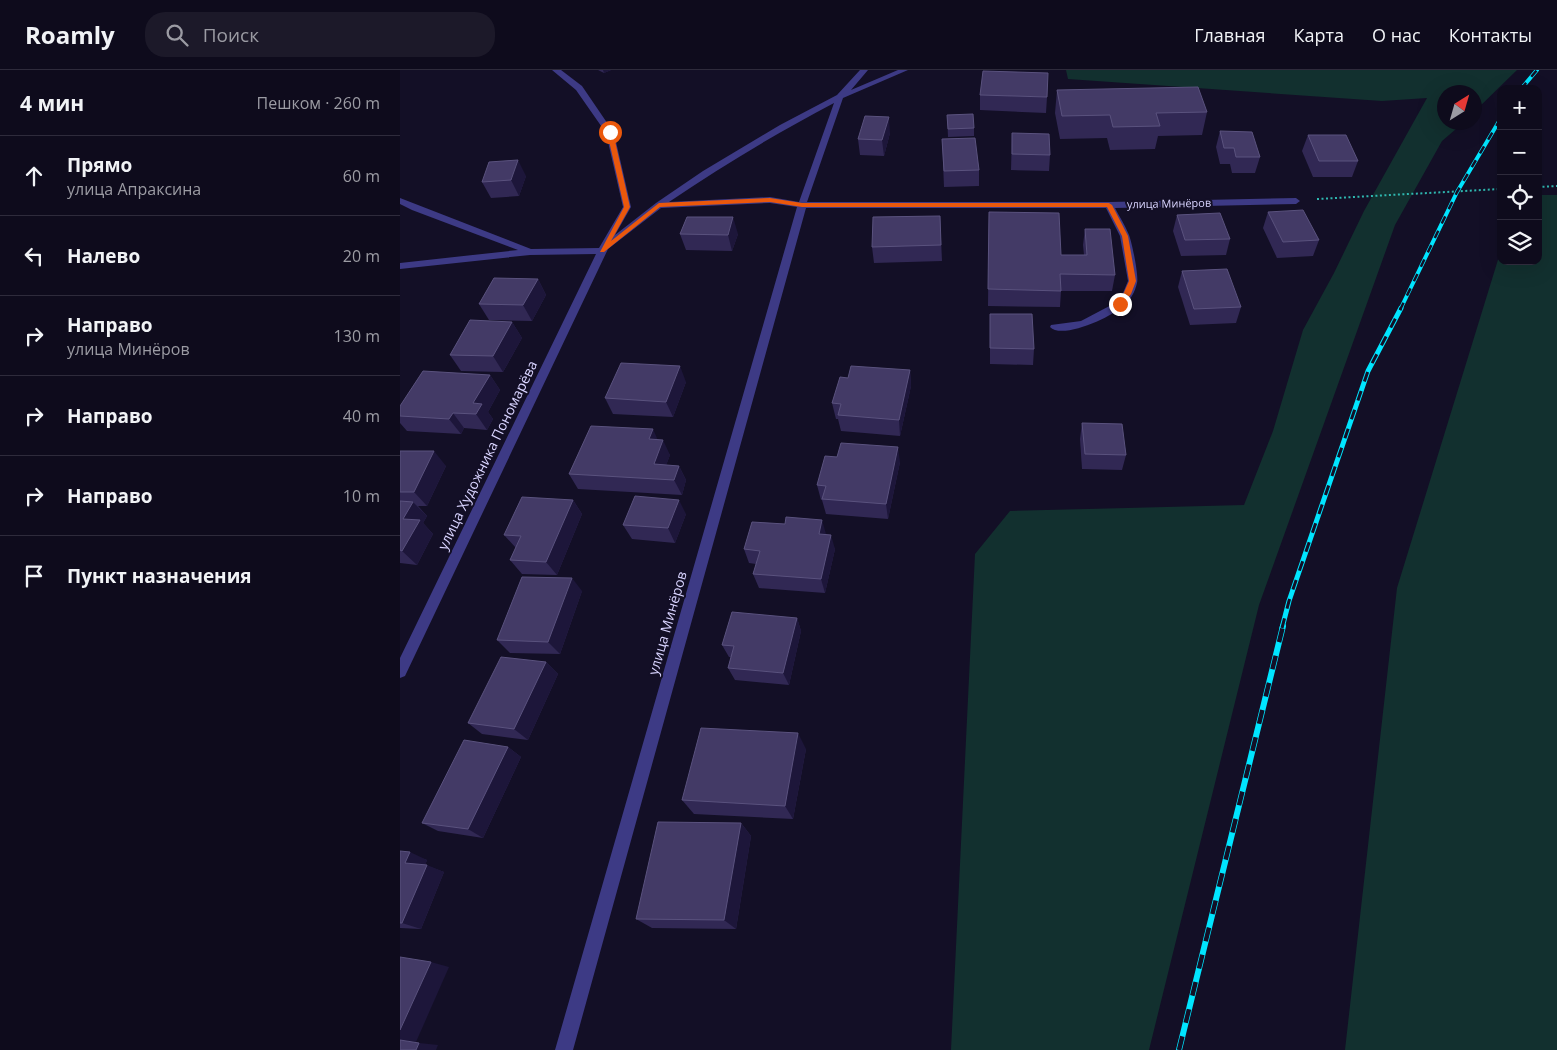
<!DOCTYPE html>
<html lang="ru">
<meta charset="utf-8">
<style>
:root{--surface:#0e0b1c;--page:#1c1929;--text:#f1f3f6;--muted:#9b9ba3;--line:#2e2b3b}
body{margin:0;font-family:"Open Sans",sans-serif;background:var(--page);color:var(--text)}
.controls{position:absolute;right:15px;top:15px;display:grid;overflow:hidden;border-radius:10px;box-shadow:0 5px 20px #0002}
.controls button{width:45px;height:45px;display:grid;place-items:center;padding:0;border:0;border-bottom:1px solid var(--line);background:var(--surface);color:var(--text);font:25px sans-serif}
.compass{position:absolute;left:1037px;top:15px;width:45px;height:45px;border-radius:50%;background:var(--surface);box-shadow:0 5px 20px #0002;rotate:37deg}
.stop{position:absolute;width:15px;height:15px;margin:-11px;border:4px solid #ea580c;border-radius:50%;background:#fff}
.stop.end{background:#ea580c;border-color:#fff;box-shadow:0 1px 5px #0008}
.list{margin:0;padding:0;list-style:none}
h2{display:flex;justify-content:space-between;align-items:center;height:65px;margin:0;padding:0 20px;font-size:21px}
h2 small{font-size:16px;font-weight:400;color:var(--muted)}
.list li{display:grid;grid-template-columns:32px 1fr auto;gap:15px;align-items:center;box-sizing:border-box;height:80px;padding:0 20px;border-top:1px solid var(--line)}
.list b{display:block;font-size:19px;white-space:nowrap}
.list p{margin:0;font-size:16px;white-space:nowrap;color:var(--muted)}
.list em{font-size:16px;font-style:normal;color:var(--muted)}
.icon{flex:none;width:28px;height:28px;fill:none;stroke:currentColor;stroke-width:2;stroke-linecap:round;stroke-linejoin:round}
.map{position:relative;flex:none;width:1157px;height:980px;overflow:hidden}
header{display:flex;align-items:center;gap:30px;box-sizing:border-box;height:70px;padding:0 25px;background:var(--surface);border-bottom:1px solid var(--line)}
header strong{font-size:24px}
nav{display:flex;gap:28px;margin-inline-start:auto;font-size:18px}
.search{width:350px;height:45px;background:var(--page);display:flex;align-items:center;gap:12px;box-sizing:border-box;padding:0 18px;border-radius:20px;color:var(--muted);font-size:19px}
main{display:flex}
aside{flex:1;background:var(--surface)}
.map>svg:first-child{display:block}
.green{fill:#12302f}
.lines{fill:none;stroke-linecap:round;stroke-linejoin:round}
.path{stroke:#2fb8b0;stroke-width:2;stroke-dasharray:2 2.5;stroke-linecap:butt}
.minor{fill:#3d3a85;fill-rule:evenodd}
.rail-far2-casing{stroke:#00e5ff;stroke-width:4}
.rail-far1-casing{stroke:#00e5ff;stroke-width:5}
.rail-casing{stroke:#00e5ff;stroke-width:6}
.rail-far2{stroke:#130f26;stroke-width:2.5;stroke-dasharray:8;stroke-linecap:butt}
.rail-far1{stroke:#130f26;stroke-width:3;stroke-dasharray:10;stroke-linecap:butt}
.rail{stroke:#130f26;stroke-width:4.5;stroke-dasharray:14;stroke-linecap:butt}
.wall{fill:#312854}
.shaded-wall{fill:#1d163a}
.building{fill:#433a66;stroke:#5a527e}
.route{fill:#ea580c}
.labels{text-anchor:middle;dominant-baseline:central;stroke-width:4;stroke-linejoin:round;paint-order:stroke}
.far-street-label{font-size:11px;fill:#d9d4ff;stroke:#130f26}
.street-label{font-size:14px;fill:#d9d4ff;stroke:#130f26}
</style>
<header>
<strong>Roamly</strong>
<div class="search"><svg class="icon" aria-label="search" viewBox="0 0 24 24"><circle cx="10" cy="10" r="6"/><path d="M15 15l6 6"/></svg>Поиск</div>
<nav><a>Главная</a><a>Карта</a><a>О нас</a><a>Контакты</a></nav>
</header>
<main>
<aside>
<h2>4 мин<small>Пешком · 260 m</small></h2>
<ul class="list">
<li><svg class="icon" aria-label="ahead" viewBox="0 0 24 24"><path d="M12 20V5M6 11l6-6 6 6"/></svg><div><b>Прямо</b><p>улица Апраксина</p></div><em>60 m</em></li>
<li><svg class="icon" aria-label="left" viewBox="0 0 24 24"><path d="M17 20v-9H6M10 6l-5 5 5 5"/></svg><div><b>Налево</b></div><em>20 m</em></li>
<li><svg class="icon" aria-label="right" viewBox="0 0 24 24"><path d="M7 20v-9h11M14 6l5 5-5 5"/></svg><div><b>Направо</b><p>улица Минёров</p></div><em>130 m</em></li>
<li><svg class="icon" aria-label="right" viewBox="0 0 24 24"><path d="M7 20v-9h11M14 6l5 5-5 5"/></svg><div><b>Направо</b></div><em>40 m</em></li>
<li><svg class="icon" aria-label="right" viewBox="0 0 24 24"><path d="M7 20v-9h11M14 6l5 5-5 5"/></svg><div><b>Направо</b></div><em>10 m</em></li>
<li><svg class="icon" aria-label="arrive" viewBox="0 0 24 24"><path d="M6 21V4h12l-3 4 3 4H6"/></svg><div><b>Пункт назначения</b></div></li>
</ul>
</aside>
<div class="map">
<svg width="1157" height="980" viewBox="0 0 1157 980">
<rect width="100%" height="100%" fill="#130f26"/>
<g class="green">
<path d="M 666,0 L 1117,0 L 1075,41 L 1074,22 L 1044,22 L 1044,52 L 1063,53 L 1042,71 L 995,155 L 859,535 L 749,980 L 551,980 L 575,484 L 610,441 L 844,435 L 873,361 L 903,260 L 934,203 L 964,141 L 1027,28 L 982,31 L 668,9 Z"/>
<path d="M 1138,125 L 1157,125 L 1157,980 L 945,980 L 997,518 L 1101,180 L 1101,191 L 1138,191 Z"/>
</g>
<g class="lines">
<g class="path">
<path d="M 1138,117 L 1157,116"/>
<path d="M 917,129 L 1101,119"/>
</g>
<path class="minor" d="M 152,0 L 161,0 L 182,16 L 214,63 L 231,137 L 215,165 L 256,133 L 303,101 L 380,55 L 437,25 L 460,0 L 468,0 L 451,20 L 498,0 L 508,0 L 443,28 L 407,132 L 709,132 L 896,128 L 900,131 L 896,134 L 715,138 C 719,146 725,155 729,165 C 732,173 739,206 737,213 C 735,222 730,231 723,236 C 712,247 662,270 650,257 L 651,255 L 681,251 L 717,232 L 723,223 L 728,211 L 720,166 L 706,138 L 406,138 L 173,980 L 155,980 L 397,137 L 370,133 L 261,138 L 208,179 L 5,606 L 0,608 L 0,588 L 196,184 L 130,185 L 0,199 L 0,193 L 118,180 L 12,140 L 0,134 L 0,128 L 131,179 L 199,178 L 223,137 L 206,63 L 176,20 ZM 434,33 L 399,132 L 370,127 L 269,132 C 322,96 377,63 434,33 Z"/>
<defs>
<g id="rail-far2">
<path d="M 1121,19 L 1137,0"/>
<path d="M 1000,240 L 1057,122 L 1101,48"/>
</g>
<path id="rail-far1" d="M 882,558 L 889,531 L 968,301 L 1001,238"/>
<path id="rail" d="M 779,980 L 883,556"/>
</defs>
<use href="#rail-far2" class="rail-far2-casing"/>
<use href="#rail-far1" class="rail-far1-casing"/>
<use href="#rail" class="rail-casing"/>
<use href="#rail-far2" class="rail-far2"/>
<use href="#rail-far1" class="rail-far1"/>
<use href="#rail" class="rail"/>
</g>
<g class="wall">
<path d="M 198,0 L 211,0 L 204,3 Z"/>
<path d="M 657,20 L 807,42 L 802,65 L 758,66 L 755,79 L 710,80 L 707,68 L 660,69 L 655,43 Z"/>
<path d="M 580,25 L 647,27 L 646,43 L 580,40 Z"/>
<path d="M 547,45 L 574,58 L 574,66 L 548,67 Z"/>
<path d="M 820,61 L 860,87 L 855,103 L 832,103 L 830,94 L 820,94 L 816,77 Z"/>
<path d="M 490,63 L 484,86 L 460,85 L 458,69 Z"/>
<path d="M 612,63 L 650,85 L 649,101 L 611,100 Z"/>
<path d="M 908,65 L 958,91 L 952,107 L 913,107 L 902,81 Z"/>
<path d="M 542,69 L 579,100 L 579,116 L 544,117 Z"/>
<path d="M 126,106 L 119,126 L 91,128 L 82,112 Z"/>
<path d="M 589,142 L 661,185 L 684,185 L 683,175 L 685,159 L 715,205 L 712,221 L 661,221 L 660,237 L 588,236 Z"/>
<path d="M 868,142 L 919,170 L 913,186 L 877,188 L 863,158 Z"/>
<path d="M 777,145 L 830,169 L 826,185 L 781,186 L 773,161 Z"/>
<path d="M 540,146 L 542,191 L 474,193 L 472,177 Z"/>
<path d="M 280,164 L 338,164 L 332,181 L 286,180 Z"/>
<path d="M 782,201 L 841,237 L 836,253 L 790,255 L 778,217 Z"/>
<path d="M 138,209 L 146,225 L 132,251 L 89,250 L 79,234 Z"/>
<path d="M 590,244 L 634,279 L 633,295 L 590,294 Z"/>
<path d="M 112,252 L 122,268 L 103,302 L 61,301 L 50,285 Z"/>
<path d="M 510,300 L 511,316 L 500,366 L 441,361 L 438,349 L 436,349 L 432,333 L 448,308 Z"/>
<path d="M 90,305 L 100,320 L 88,342 L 93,349 L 87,360 L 64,358 L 61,364 L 7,361 L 0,353 L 0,336 Z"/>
<path d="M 286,312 L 273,347 L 213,344 L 205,328 Z"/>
<path d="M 682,353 L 726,385 L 722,400 L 682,399 L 680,369 Z"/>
<path d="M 258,369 L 270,385 L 266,395 L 279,396 L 286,410 L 282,425 L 178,419 L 169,404 Z"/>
<path d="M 0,381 L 46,396 L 27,436 L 18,436 L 27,446 L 23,453 L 33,464 L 17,495 L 0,493 Z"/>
<path d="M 500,392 L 488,449 L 426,444 L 422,430 L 421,430 L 417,415 Z"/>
<path d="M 173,430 L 182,444 L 157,505 L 122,504 L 110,490 L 116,478 L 104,465 Z"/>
<path d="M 286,444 L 275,473 L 232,469 L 223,455 Z"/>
<path d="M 426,464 L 435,479 L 425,523 L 359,518 L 353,504 L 356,494 L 349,493 L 344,479 Z"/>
<path d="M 182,521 L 160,584 L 110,583 L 97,570 Z"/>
<path d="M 397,548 L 401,561 L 389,615 L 335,610 L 328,598 L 331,587 L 329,587 L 322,575 Z"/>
<path d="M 146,592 L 158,604 L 128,670 L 82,664 L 68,653 Z"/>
<path d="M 108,677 L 121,687 L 83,768 L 38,761 L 22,753 Z"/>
<path d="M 406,679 L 393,749 L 294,744 L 282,730 Z"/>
<path d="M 341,753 L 351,766 L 336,859 L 252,858 L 236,849 Z"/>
<path d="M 0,781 L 27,790 L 25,795 L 44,802 L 21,859 L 0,858 Z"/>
</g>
<g class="shaded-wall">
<path d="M 203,0 L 211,0 L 204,3 Z"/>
<path d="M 489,47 L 490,63 L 484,86 L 482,70 Z"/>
<path d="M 118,90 L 126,106 L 119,126 L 111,110 Z"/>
<path d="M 333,147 L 338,164 L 332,181 L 328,165 Z"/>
<path d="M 138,209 L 146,225 L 132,251 L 123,235 Z"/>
<path d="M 112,252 L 122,268 L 103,302 L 93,286 Z"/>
<path d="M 280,296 L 286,312 L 273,347 L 266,332 Z"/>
<path d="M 510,300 L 511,316 L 500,366 L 499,350 Z"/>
<path d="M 90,305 L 100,320 L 88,342 L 93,349 L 87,360 L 76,344 L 73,333 Z"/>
<path d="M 53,343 L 64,358 L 61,364 L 49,349 Z"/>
<path d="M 253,359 L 260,375 L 249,369 Z"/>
<path d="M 263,370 L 270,385 L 261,409 L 254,394 Z"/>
<path d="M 498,377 L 500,392 L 488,449 L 486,434 Z"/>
<path d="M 34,381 L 46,396 L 27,436 L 14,422 Z"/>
<path d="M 279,396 L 286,410 L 282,425 L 274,410 Z"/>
<path d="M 173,430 L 182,444 L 157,505 L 146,492 Z"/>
<path d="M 279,430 L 286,444 L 275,473 L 268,458 Z"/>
<path d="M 13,432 L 27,446 L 23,453 L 33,464 L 17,495 L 2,481 L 3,449 Z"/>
<path d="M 422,450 L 426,464 L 419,464 Z"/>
<path d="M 431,465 L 435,479 L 425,523 L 421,509 Z"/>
<path d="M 172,508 L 182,521 L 160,584 L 148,572 Z"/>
<path d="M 397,548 L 401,561 L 389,615 L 383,603 Z"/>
<path d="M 146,592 L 158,604 L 128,670 L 114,659 Z"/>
<path d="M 398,663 L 406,679 L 393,749 L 385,736 Z"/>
<path d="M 108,677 L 121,687 L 83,768 L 68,759 Z"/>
<path d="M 341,753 L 351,766 L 336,859 L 324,850 Z"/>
<path d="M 10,782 L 27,790 L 23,801 L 5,793 Z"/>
<path d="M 27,795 L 44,802 L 21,859 L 2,853 Z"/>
<path d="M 31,892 L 49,897 L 16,972 L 0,970 L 0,960 Z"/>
<path d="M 19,973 L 38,975 L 36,980 L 16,980 Z"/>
</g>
<g class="building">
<path d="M 583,1 L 648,3 L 647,27 L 580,25 Z"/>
<path d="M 798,17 L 807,42 L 756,43 L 760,56 L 713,57 L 710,45 L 662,46 L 657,20 Z"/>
<path d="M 573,44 L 574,58 L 548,59 L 547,45 Z"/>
<path d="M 465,46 L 489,47 L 482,70 L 458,69 Z"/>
<path d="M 820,61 L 852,62 L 860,87 L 836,87 L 834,78 L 824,78 Z"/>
<path d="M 612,63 L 649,64 L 650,85 L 612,84 Z"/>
<path d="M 908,65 L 946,65 L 958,91 L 919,91 Z"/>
<path d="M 575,68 L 579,100 L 544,101 L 542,69 Z"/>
<path d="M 118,90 L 111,110 L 82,112 L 89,92 Z"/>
<path d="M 903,140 L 919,170 L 883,172 L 868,142 Z"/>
<path d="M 589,142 L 659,143 L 661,185 L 687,185 L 685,159 L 710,159 L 715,205 L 660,204 L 661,221 L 588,219 Z"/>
<path d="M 820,143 L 830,169 L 785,170 L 777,145 Z"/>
<path d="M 540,146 L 541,175 L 472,177 L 473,147 Z"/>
<path d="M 287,147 L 333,147 L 328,165 L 280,164 Z"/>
<path d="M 827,199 L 841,237 L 794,239 L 782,201 Z"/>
<path d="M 94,208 L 138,209 L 123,235 L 79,234 Z"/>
<path d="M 590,244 L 632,244 L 634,279 L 590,278 Z"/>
<path d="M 70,250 L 112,252 L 93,286 L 50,285 Z"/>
<path d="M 221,293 L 280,296 L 266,332 L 205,328 Z"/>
<path d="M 451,296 L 510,300 L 499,350 L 438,345 L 441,334 L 432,333 L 440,307 L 448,308 Z"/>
<path d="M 23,301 L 90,305 L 73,333 L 82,334 L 76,344 L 53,343 L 49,349 L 0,346 L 0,336 Z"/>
<path d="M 682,353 L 722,354 L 726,385 L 685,384 Z"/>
<path d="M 191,356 L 253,359 L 249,369 L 263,370 L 254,394 L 279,396 L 274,410 L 169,404 Z"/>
<path d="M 441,373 L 498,377 L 486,434 L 422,429 L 426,416 L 417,415 L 425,386 L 437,387 Z"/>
<path d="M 0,381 L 34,381 L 14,422 L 0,422 Z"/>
<path d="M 235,426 L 279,430 L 268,458 L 223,455 Z"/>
<path d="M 122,427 L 173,430 L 146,492 L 110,490 L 121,466 L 104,465 Z"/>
<path d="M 0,431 L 13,432 L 3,449 L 20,450 L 2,481 L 0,480 Z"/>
<path d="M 386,447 L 422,450 L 419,464 L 431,465 L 421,509 L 353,504 L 360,481 L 344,479 L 352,452 L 385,454 Z"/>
<path d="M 122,507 L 172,508 L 148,572 L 97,570 Z"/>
<path d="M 332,542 L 397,548 L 383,603 L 328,598 L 334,576 L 322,575 Z"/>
<path d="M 101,587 L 146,592 L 114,659 L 68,653 Z"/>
<path d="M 301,658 L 398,663 L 385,736 L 282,730 Z"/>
<path d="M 64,670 L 108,677 L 68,759 L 22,753 Z"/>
<path d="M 258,752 L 341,753 L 324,850 L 236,849 Z"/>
<path d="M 0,781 L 10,782 L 5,793 L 27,795 L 2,853 L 0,853 Z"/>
<path d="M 0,887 L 31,892 L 0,960 Z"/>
<path d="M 0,970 L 19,973 L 16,980 L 0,980 Z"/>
</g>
<path class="route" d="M 210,61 L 213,62 L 230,137 L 211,171 L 259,133 L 370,128 L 402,133 L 709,133 L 712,135 L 728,166 L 736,211 L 731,224 L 722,236 L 718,236 L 729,211 L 722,166 L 707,137 L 402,137 L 370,132 L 260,137 L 204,182 L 200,182 L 224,137 L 207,62 Z"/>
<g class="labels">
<g class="far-street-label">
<text transform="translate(769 133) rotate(-1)">улица Минёров</text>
</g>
<g class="street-label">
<text transform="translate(87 385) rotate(-64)">улица Художника Пономарёва</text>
<text transform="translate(267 553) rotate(-74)">улица Минёров</text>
</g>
</g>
</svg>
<div class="controls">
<button>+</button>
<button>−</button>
<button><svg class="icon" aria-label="locate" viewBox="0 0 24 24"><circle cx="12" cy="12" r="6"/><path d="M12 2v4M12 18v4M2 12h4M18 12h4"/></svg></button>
<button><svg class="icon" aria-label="layers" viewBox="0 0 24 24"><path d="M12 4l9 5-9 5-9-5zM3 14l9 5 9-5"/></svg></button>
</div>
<svg class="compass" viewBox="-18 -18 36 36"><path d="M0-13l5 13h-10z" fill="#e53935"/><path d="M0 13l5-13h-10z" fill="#9b9ba3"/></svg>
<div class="stop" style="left:210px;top:62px"></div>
<div class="stop end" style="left:720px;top:234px"></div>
</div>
</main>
